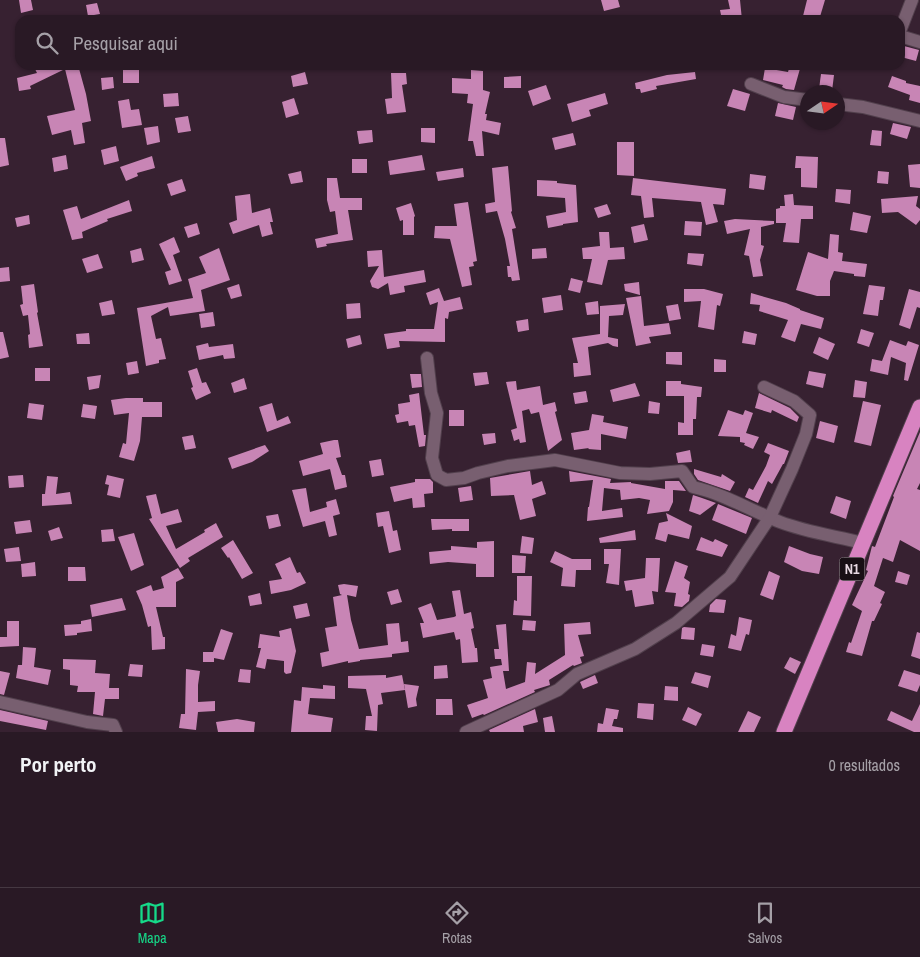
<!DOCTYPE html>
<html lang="pt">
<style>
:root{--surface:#291925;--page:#31222d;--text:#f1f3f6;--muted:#a5a0a7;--line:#453842;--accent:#16d989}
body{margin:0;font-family:"Archivo Narrow",sans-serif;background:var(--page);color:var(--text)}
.compass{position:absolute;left:800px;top:85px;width:45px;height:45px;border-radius:50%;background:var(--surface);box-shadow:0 1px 4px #0004;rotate:77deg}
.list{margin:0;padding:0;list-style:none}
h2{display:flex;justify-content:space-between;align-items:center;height:65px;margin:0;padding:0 20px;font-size:21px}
h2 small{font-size:16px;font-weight:400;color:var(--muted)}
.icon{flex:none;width:28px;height:28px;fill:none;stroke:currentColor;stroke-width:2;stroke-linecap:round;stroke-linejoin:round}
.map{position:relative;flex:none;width:920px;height:732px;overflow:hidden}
.search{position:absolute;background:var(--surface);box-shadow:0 1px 4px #0004;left:15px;right:15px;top:15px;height:55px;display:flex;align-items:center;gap:12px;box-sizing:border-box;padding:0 18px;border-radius:15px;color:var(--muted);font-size:19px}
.sheet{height:155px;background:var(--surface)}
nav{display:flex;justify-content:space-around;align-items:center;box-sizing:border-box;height:70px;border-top:1px solid var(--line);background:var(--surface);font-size:14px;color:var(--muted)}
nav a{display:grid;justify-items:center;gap:2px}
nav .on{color:var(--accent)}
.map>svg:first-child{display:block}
.building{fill:#c885b5}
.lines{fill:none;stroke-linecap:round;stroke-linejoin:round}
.street-casing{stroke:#52404d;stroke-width:14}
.highway-casing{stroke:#52404d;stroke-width:17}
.street{stroke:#785f70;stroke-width:12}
.highway{stroke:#d883c1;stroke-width:15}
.labels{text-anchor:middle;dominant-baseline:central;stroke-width:5;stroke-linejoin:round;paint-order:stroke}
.shield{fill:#180f15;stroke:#a99ca4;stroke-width:1}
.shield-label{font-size:14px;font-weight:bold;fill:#e7d8e2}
</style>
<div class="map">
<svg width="920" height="732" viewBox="0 0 920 732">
<rect width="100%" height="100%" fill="#372131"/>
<g class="building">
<path d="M 19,0 L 31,0 L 33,10 L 21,13 Z"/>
<path d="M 601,0 L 618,0 L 620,7 L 604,11 Z"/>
<path d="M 728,0 L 740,0 L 742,20 L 722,20 L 720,10 L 730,9 Z"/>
<path d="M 807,0 L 825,0 L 819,20 L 802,20 Z"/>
<path d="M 97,3 L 100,14 L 88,16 L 86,5 Z"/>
<path d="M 904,46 L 919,50 L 916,61 L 901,57 Z"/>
<path d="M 42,65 L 78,65 L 86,94 L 91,121 L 82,123 L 85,143 L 74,145 L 71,130 L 52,135 L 47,116 L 75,110 L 65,69 L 30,86 L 31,89 L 19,91 L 17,78 L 37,73 L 35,69 Z"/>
<rect x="123" y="65" width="16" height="18"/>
<path d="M 790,65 L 801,65 L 794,90 L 786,89 L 782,87 L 783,85 L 763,80 L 765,68 L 788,72 Z"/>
<path d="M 471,70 L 483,71 L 483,90 L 490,92 L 485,114 L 487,114 L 486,120 L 501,123 L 499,135 L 482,131 L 484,156 L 476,156 L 473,141 L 468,141 L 473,104 L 467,103 L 468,94 L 452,93 L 452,78 L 471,79 Z"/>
<path d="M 305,72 L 308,84 L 293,87 L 291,76 Z"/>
<path d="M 695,72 L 696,79 L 656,86 L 657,89 L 641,93 L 640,89 L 636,89 L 635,83 L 667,75 Z"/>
<path d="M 391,73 L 406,73 L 407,84 L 402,85 L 406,112 L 387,114 L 385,99 L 392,98 Z"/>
<path d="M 821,74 L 834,75 L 832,91 L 819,89 Z"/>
<path d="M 521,76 L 521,88 L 504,88 L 504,77 Z"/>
<path d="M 892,76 L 906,81 L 906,83 L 920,86 L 920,103 L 909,100 L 910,95 L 888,87 Z"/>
<path d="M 113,77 L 114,88 L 102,90 L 101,78 Z"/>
<path d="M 546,85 L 551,99 L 533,106 L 528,91 Z"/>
<path d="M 733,89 L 750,94 L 745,111 L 727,106 Z"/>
<path d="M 178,93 L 179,106 L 164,107 L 163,94 Z"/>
<path d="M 605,93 L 608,104 L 589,110 L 591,116 L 572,122 L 567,104 Z"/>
<path d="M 294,98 L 299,114 L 286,118 L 282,102 Z"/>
<path d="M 129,99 L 131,110 L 139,109 L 142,125 L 122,128 L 118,101 Z"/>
<path d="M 778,103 L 796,107 L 793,120 L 775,116 Z"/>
<path d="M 188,116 L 191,131 L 178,133 L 175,118 Z"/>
<path d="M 893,123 L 911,127 L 907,139 L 890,134 Z"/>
<path d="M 158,126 L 160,142 L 147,145 L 144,128 Z"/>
<path d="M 421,128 L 435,128 L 435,143 L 421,142 Z"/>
<path d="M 372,130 L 373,142 L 359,144 L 357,131 Z"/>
<path d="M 872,130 L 882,131 L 881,146 L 870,145 Z"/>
<path d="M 573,133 L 576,145 L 555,150 L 552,138 Z"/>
<path d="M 0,138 L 5,138 L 9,165 L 0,167 Z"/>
<path d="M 617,142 L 634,142 L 634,176 L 617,175 Z"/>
<path d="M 116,146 L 119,161 L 104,165 L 101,150 Z"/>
<path d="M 66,155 L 68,169 L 54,172 L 52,158 Z"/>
<path d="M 422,155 L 425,170 L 390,175 L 388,161 Z"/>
<path d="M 152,156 L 155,168 L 137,173 L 138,176 L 126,181 L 120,167 Z"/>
<path d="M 796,156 L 818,157 L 817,188 L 801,187 L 801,168 L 795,168 Z"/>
<rect x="352" y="159" width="15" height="14"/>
<path d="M 920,164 L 920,188 L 910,187 L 908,165 Z"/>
<path d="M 508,166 L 512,211 L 511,212 L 516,228 L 512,229 L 520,280 L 512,281 L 511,277 L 508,277 L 507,266 L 510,266 L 505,239 L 497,211 L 486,213 L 485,204 L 495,202 L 492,168 Z"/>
<path d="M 463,168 L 464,177 L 438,181 L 436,172 Z"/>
<path d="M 301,171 L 303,182 L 291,184 L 288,174 Z"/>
<path d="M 878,171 L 889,172 L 888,184 L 877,183 Z"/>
<path d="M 750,174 L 766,176 L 764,190 L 749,188 Z"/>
<path d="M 327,178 L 337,178 L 340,198 L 362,198 L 362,210 L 348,210 L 353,240 L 326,244 L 327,246 L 317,248 L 315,239 L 338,234 L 335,211 L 330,212 L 327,200 Z"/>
<path d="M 633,178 L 726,189 L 724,205 L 713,204 L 718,222 L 706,225 L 701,202 L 652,198 L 654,217 L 644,218 L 641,196 L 631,195 Z"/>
<path d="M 182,179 L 186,191 L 171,196 L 167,184 Z"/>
<path d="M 537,180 L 557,181 L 557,183 L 576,185 L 578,222 L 563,224 L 563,225 L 548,228 L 546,216 L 566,212 L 565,198 L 537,196 Z"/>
<path d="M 836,189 L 851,190 L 850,204 L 835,202 Z"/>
<path d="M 250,194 L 252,213 L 270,208 L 273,222 L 270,222 L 273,234 L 262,237 L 259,225 L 233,234 L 229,223 L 237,220 L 235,196 Z"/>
<path d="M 793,194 L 794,205 L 813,206 L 813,219 L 801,219 L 799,243 L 783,242 L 786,223 L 776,223 L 776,209 L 780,208 L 780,206 L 785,206 L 784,195 Z"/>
<path d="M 918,196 L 916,206 L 920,209 L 920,220 L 916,225 L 898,212 L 882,213 L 881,199 Z"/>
<path d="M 129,200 L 132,211 L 107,219 L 108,221 L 82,232 L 83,238 L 72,240 L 63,210 L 77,206 L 81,219 Z"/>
<path d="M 468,202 L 477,261 L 473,262 L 474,266 L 469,267 L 472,285 L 462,287 L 450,239 L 434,238 L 435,226 L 457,226 L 454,204 Z"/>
<path d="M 411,203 L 415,216 L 414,217 L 414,235 L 403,235 L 403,220 L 400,221 L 396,208 Z"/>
<path d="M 607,204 L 611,214 L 598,218 L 594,208 Z"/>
<path d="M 853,212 L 871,216 L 867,233 L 850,230 Z"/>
<path d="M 29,215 L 30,224 L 17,227 L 15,218 Z"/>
<path d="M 735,219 L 774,221 L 774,224 L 761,227 L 761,245 L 764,246 L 760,260 L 763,276 L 753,277 L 749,256 L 744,255 L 750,229 L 727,234 L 724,221 Z"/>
<path d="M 685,221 L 702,222 L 701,236 L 684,235 Z"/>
<path d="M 197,223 L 200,234 L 188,238 L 184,227 Z"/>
<path d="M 644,224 L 648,240 L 634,243 L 631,227 Z"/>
<path d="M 599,232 L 609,232 L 610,248 L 624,247 L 625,259 L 608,260 L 602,285 L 587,282 L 592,259 L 583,259 L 582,248 L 600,246 Z"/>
<path d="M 830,234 L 839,235 L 838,252 L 843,253 L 842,261 L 867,264 L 865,277 L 854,276 L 854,274 L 834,271 L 830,281 L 830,296 L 817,296 L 796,290 L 808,252 L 828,259 Z"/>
<path d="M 174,237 L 180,252 L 173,255 L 182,281 L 169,285 L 165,272 L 171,270 L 159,244 Z"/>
<path d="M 141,248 L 144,260 L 132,263 L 130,251 Z"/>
<path d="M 219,248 L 230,280 L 201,290 L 205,311 L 170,316 L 168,307 L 151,316 L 156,339 L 161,338 L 166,359 L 159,360 L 159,363 L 146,366 L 137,308 L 193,298 L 188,279 L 206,273 L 199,257 Z"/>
<path d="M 546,248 L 547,258 L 532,259 L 532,249 Z"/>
<path d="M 382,250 L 384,277 L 424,270 L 426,282 L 404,286 L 405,292 L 390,295 L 388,283 L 378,289 L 372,287 L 370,281 L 379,266 L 368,267 L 367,251 Z"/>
<path d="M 688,253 L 704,254 L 702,266 L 687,264 Z"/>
<path d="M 98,254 L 103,268 L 87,273 L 82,259 Z"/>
<path d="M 9,267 L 10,281 L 0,282 L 0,268 Z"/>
<path d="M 571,278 L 583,281 L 580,293 L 568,290 Z"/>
<path d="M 639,282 L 640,295 L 625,291 L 624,284 Z"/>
<path d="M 34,284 L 38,312 L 37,313 L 43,346 L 29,348 L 28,335 L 30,334 L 28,315 L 23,316 L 20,305 L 23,304 L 21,286 Z"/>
<path d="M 239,284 L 242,296 L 231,299 L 227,288 Z"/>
<path d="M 869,285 L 885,287 L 883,300 L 880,300 L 878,316 L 863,314 Z"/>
<path d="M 439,288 L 444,301 L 460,297 L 463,309 L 449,312 L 448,319 L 445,318 L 445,342 L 399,341 L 400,347 L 387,349 L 384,334 L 406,331 L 406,329 L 434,329 L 438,302 L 430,305 L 426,293 Z"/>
<path d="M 684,289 L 704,289 L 723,294 L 720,306 L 717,305 L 714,330 L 698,327 L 701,301 L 684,302 Z"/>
<path d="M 909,289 L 920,292 L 920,308 L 917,307 L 910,329 L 899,325 Z"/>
<path d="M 751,293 L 786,303 L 800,309 L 800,310 L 824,318 L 821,329 L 801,324 L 795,342 L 781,337 L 788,320 L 759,311 L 760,305 L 750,304 Z"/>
<path d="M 561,295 L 563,310 L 544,313 L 542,298 Z"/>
<path d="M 641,296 L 644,326 L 669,323 L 671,334 L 649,337 L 651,343 L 636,346 L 626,298 Z"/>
<path d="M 112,300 L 115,314 L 102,316 L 99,303 Z"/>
<path d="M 598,301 L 599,314 L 587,315 L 585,303 Z"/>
<path d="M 360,303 L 361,318 L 347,319 L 346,304 Z"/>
<path d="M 625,304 L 623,315 L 609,316 L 608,337 L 618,339 L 618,347 L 613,346 L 608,343 L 588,347 L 591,375 L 574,377 L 573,363 L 578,363 L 572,338 L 600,334 L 600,306 Z"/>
<path d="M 678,304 L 681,319 L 669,321 L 666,306 Z"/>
<path d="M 213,312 L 215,326 L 201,328 L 199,314 Z"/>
<path d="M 528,319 L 529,330 L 518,332 L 516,321 Z"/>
<path d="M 861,329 L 874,333 L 869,347 L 857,343 Z"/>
<path d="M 744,331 L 757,334 L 755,345 L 742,343 Z"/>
<path d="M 0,332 L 3,332 L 9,357 L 0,359 Z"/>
<path d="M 89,333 L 90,344 L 77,344 L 76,334 Z"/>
<path d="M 360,335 L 362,344 L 348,348 L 346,339 Z"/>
<path d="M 819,337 L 835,344 L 828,360 L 813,353 Z"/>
<path d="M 890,340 L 906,346 L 908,341 L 919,345 L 908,381 L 904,380 L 906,363 L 891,357 L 888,375 L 870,371 L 872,359 L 882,361 Z"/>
<path d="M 208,343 L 209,347 L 233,344 L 235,358 L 224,359 L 223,355 L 199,360 L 196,346 Z"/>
<path d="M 666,352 L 682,352 L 682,365 L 666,364 Z"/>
<path d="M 714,359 L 726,360 L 726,372 L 714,372 Z"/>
<path d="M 137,361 L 139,373 L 128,375 L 126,363 Z"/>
<rect x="35" y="368" width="15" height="13"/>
<path d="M 197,368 L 202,383 L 206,382 L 211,393 L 196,400 L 191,388 L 193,387 L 188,371 Z"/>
<path d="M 809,371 L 826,374 L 823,388 L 806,384 Z"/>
<path d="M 487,372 L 489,384 L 475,386 L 473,373 Z"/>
<path d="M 410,374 L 421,374 L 422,387 L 412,388 Z"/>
<path d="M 101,375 L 99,388 L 89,390 L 87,377 Z"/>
<path d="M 244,378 L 247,389 L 234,393 L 231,383 Z"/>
<path d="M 855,380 L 867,382 L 865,398 L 853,397 Z"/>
<path d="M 516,381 L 517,390 L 540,386 L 543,405 L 555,402 L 557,411 L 555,412 L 562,440 L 548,451 L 539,412 L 531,414 L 529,409 L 522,411 L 526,442 L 520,443 L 519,439 L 514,441 L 511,430 L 517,428 L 506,382 Z"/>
<path d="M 666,381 L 681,381 L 681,384 L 702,387 L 701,397 L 697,397 L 696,419 L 693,419 L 693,435 L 678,435 L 678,422 L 684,423 L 684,396 L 666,396 Z"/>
<path d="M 635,383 L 640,396 L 613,402 L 610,390 Z"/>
<path d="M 586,391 L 588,402 L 575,404 L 573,393 Z"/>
<path d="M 419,393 L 424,435 L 426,435 L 425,446 L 419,447 L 415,425 L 409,426 L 408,421 L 397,423 L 395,415 L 399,414 L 398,404 L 410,402 L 409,395 Z"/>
<path d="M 759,393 L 790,408 L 799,417 L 797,422 L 772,410 L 771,413 L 755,408 Z"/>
<path d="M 126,398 L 143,398 L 143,402 L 162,402 L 162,417 L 142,417 L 140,441 L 134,461 L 119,457 L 123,443 L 126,444 L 129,413 L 114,415 L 111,400 Z"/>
<path d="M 649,401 L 660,403 L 659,414 L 648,413 Z"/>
<path d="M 863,401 L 881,405 L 871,446 L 854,442 Z"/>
<path d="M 29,403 L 44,405 L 42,420 L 27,418 Z"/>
<path d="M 272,403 L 277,421 L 288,416 L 291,423 L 267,432 L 259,407 Z"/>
<path d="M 83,404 L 97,406 L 95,419 L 81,417 Z"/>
<rect x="449" y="410" width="15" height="16"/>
<path d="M 728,410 L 743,415 L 745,410 L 753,413 L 746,433 L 759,437 L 753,449 L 744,445 L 745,443 L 740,442 L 740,437 L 718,436 Z"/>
<path d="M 592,414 L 604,416 L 603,422 L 628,427 L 626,439 L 601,434 L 601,450 L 588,449 L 589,448 L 574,450 L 571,433 L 589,430 Z"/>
<path d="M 820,421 L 838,426 L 834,443 L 816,438 Z"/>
<path d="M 920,432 L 920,483 L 917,489 L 920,490 L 920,551 L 900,540 L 893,562 L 883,558 L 874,586 L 885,592 L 880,603 L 882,604 L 874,621 L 872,621 L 862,656 L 846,652 L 849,642 L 851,643 L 862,611 L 852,605 L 868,571 L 866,570 L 872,546 L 875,547 L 894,497 L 893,496 Z"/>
<path d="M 495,433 L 496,443 L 484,445 L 482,434 Z"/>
<path d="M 193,435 L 196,448 L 185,450 L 182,437 Z"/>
<path d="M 334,440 L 338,440 L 341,457 L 336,458 L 342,475 L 345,475 L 347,487 L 335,490 L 330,469 L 303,476 L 299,461 L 323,454 L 320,443 Z"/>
<path d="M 768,443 L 789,451 L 784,464 L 783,464 L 772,484 L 768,481 L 758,503 L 745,497 L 749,488 L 753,490 L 766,466 L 770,455 L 764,452 Z"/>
<path d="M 265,445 L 269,451 L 252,462 L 232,469 L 228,458 Z"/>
<path d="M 690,450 L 692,462 L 678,463 L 676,453 Z"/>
<path d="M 381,459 L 384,475 L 372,477 L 369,461 Z"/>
<path d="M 694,469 L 721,477 L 722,474 L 735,482 L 730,491 L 698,480 L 694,474 Z"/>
<path d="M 530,471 L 532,485 L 542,481 L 546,494 L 532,499 L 536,516 L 520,520 L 514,495 L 491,496 L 490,478 Z"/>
<path d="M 569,471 L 611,479 L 610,483 L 631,482 L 631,483 L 665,489 L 665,481 L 679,481 L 686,491 L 673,490 L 673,502 L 669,511 L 647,514 L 650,500 L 639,498 L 621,500 L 620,490 L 604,488 L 602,511 L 622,508 L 623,517 L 587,521 L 588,507 L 589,507 L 593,480 L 570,482 Z"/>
<path d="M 23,475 L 24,487 L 9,488 L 8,476 Z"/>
<path d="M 107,475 L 124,479 L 120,498 L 107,495 L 109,485 L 105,484 Z"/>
<path d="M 47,476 L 58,477 L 56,494 L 70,492 L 72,504 L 42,506 L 42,494 L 45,494 Z"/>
<path d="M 415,479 L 430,479 L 433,482 L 433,493 L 424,494 L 425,507 L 413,508 L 412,498 L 394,502 L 390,487 L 415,482 Z"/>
<path d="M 471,486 L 473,500 L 460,502 L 458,488 Z"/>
<path d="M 306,488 L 310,512 L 327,507 L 326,502 L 336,499 L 340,514 L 333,516 L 337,535 L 329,537 L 325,521 L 303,527 L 292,490 Z"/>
<path d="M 156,494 L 161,514 L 178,509 L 182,522 L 166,526 L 176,549 L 205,532 L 204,530 L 216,523 L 223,537 L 188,558 L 190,561 L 180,568 L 149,519 L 152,518 L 146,496 Z"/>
<path d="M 693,495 L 702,498 L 716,503 L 700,515 L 689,511 Z"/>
<path d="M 836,496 L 851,501 L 846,519 L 830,513 Z"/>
<path d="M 718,504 L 752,518 L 746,534 L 712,520 Z"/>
<path d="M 389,511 L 393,531 L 397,530 L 401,550 L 389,553 L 383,526 L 378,527 L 376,513 Z"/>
<path d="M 666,513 L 692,526 L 689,539 L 668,534 L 666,542 L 655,539 L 659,523 L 668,521 Z"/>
<path d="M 278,514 L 281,526 L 269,529 L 266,516 Z"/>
<path d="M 431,519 L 469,519 L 469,531 L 452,531 L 452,529 L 432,530 Z"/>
<path d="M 30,520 L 32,532 L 16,534 L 14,522 Z"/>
<path d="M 59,527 L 63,538 L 51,541 L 48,531 Z"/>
<path d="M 113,529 L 115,541 L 102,542 L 101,530 Z"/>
<path d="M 635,530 L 636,540 L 600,543 L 599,538 Z"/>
<path d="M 134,533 L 144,565 L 131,571 L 118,537 Z"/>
<path d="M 522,536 L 534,538 L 532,554 L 520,553 Z"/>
<path d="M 701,537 L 713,542 L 715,539 L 728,545 L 722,557 L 696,550 Z"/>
<path d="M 233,540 L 253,573 L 242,579 L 229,557 L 228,558 L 221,548 Z"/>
<path d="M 494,541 L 494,577 L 476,577 L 476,564 L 448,562 L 430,564 L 429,552 L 451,550 L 451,546 L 477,548 L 477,542 Z"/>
<path d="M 789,546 L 810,554 L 823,557 L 819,574 L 802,571 L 784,562 Z"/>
<path d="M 19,547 L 21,561 L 6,562 L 4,549 Z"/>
<path d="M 604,549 L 621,549 L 619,585 L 606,583 L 609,564 L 604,564 Z"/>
<path d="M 555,551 L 572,559 L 591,559 L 591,570 L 576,570 L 575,587 L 561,586 L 563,568 L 550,562 Z"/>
<path d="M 512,555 L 526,556 L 525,573 L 512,573 Z"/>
<path d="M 290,557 L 297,573 L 300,572 L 306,583 L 291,590 L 271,594 L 269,581 L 282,579 L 275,564 Z"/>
<path d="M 646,558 L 660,558 L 658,592 L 652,591 L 654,604 L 635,607 L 632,590 L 626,591 L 624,581 L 645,578 Z"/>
<path d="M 675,561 L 688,566 L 684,578 L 690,582 L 688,594 L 690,595 L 689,601 L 682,607 L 674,606 L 676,593 L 665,592 Z"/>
<path d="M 35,562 L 36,576 L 22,577 L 21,564 Z"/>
<path d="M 68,567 L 85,567 L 86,581 L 68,581 Z"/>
<path d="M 178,568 L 184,578 L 176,582 L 176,607 L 156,607 L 163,637 L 165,637 L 165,649 L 152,650 L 151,626 L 148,627 L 142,605 L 136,591 L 151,585 L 153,591 L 164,588 L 161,577 Z"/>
<path d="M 769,571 L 780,576 L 773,600 L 760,595 Z"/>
<path d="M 898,571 L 910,575 L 907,585 L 895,582 Z"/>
<path d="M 517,576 L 532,576 L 531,616 L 513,615 L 514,600 L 517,601 Z"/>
<path d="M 344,584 L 358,586 L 356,597 L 347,595 L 351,620 L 359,649 L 388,645 L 386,624 L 399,623 L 401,642 L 408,641 L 409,652 L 392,654 L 392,657 L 360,660 L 360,661 L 348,663 L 348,661 L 322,667 L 320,653 L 329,651 L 325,628 L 337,626 L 333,597 L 342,595 L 340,594 L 338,585 Z"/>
<path d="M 398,589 L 402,602 L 391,605 L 387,592 Z"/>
<path d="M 460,590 L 464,614 L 471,612 L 474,628 L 471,629 L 475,648 L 477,648 L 478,662 L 462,663 L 460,639 L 456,640 L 454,632 L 423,638 L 420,623 L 424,623 L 418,608 L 431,603 L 437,620 L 454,617 L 456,616 L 452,591 Z"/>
<path d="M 260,593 L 262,604 L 250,606 L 248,596 Z"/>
<path d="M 122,598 L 126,610 L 92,617 L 90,605 Z"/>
<path d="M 716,599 L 726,600 L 724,613 L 709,612 L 710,605 Z"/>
<path d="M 307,603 L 310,616 L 296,619 L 293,606 Z"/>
<path d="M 739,617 L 752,620 L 749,635 L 746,634 L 741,651 L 728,648 L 731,634 L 736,636 Z"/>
<path d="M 91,619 L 92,631 L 77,633 L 77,635 L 65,636 L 64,625 L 81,624 L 81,621 Z"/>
<path d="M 523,620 L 536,621 L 535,631 L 522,630 Z"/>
<path d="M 7,621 L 19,621 L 19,646 L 0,647 L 0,637 L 7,637 Z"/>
<path d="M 590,622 L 591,634 L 578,635 L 584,656 L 580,657 L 582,663 L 574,666 L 573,665 L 549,680 L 550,685 L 534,690 L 535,692 L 484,715 L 483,714 L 472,718 L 467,705 L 488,698 L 483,680 L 492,678 L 490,667 L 502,665 L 501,659 L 495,659 L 494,649 L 499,649 L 496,625 L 506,624 L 509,671 L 503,671 L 506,689 L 525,682 L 527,662 L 536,663 L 535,674 L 565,655 L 564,624 Z"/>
<path d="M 684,627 L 695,628 L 694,640 L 681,639 L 682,628 Z"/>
<path d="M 291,628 L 296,651 L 291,673 L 286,674 L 284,672 L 284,661 L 267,659 L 265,669 L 256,667 L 261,648 L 258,648 L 260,634 L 280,637 L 279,631 Z"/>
<path d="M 221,629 L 233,633 L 224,660 L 214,658 L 214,662 L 203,662 L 203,652 L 213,652 Z"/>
<path d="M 917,632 L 920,633 L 920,659 L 911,656 Z"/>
<path d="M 702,644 L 715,646 L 713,657 L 700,655 Z"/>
<path d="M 23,647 L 36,648 L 34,667 L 51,670 L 48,685 L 16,678 L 18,665 L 22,665 Z"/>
<path d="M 790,657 L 801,662 L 795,674 L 784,668 Z"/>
<path d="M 63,659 L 96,660 L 95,673 L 110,674 L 109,688 L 119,688 L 119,699 L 105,699 L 103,716 L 93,714 L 95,692 L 77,692 L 78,686 L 70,685 L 70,670 L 63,669 Z"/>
<path d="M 130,664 L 143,665 L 142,677 L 128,676 Z"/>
<path d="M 447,665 L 448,678 L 434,679 L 434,666 Z"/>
<path d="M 186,669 L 200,671 L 198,685 L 198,702 L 215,701 L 215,711 L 198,712 L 196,730 L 179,728 L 181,714 L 185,714 Z"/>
<path d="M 240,669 L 251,670 L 250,683 L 238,682 Z"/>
<path d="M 904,670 L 920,675 L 920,685 L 917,692 L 898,686 Z"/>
<path d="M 0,671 L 10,673 L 4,695 L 0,694 Z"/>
<path d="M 695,672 L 711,676 L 708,688 L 691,683 Z"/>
<path d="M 386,675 L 386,678 L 402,675 L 405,690 L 381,693 L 383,704 L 378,705 L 377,731 L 365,730 L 366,716 L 372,716 L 366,689 L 348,688 L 348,676 Z"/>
<path d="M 595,675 L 598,683 L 583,689 L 580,682 Z"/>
<path d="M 404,684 L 419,686 L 416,699 L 417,706 L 408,708 Z"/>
<path d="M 323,685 L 335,686 L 335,699 L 310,698 L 308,714 L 333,718 L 331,732 L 291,732 L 294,700 L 301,701 L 302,687 L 323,689 Z"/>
<path d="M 665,686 L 678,687 L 678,701 L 664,700 Z"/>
<path d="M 436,699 L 452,699 L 453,715 L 436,715 Z"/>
<path d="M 638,703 L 654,704 L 653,720 L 637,718 Z"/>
<path d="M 920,704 L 920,732 L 914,732 L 887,720 L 891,711 L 912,721 Z"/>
<path d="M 688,707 L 702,714 L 696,726 L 682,720 Z"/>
<path d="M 606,708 L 619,710 L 617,719 L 614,719 L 612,726 L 623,728 L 623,732 L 597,732 L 598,723 L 603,724 Z"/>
<path d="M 535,709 L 538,722 L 523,726 L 524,732 L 490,732 L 489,730 Z"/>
<path d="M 0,710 L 48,721 L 46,730 L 0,721 Z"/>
<path d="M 748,711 L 761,717 L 754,732 L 738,732 Z"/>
<path d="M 552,716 L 555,732 L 545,732 L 543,718 Z"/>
<path d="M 237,719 L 255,722 L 254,732 L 218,732 L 216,722 Z"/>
</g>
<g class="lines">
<defs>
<g id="street">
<path d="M 900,31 L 912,0"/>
<path d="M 900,36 L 920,42"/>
<path d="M 751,84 L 784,97 L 808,100"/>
<path d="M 838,104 L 863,107 L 920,121"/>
<path d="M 427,358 L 431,393 L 437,413 L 432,458 L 437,475 L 446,480 L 464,478 L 478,473 L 508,466 L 555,460 L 620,473 L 650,474 L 682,471 L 693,487 C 724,494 750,510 780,522 C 806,532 835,536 863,543"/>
<path d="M 0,702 L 87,722 L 113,725 L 116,732"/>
<path d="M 466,732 L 558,690 L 577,674 L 635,649 L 676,623 L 730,577 L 770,517 L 792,469 L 806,434 L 810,415 L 794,401 L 764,387"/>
</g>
<path id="highway" d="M 784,732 L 920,407"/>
</defs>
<use href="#street" class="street-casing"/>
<use href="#highway" class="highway-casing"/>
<use href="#street" class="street"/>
<use href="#highway" class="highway"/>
</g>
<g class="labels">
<rect class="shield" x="839.5" y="557.5" width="25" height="23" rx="4"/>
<g class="shield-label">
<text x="852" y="569">N1</text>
</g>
</g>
</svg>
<svg class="compass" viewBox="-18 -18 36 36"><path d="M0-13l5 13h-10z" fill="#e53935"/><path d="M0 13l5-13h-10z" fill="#a5a0a7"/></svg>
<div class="search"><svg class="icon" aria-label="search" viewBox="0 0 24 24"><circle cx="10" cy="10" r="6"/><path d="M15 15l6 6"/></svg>Pesquisar aqui</div>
</div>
<section class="sheet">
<h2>Por perto<small>0 resultados</small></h2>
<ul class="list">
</ul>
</section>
<nav>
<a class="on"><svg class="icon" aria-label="map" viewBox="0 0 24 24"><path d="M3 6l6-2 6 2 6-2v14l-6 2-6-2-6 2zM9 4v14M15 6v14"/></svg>Mapa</a>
<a><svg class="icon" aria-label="directions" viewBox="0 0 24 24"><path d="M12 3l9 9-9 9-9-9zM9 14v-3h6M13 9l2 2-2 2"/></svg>Rotas</a>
<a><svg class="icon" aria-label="saved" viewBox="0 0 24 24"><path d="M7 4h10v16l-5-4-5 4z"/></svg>Salvos</a>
</nav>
